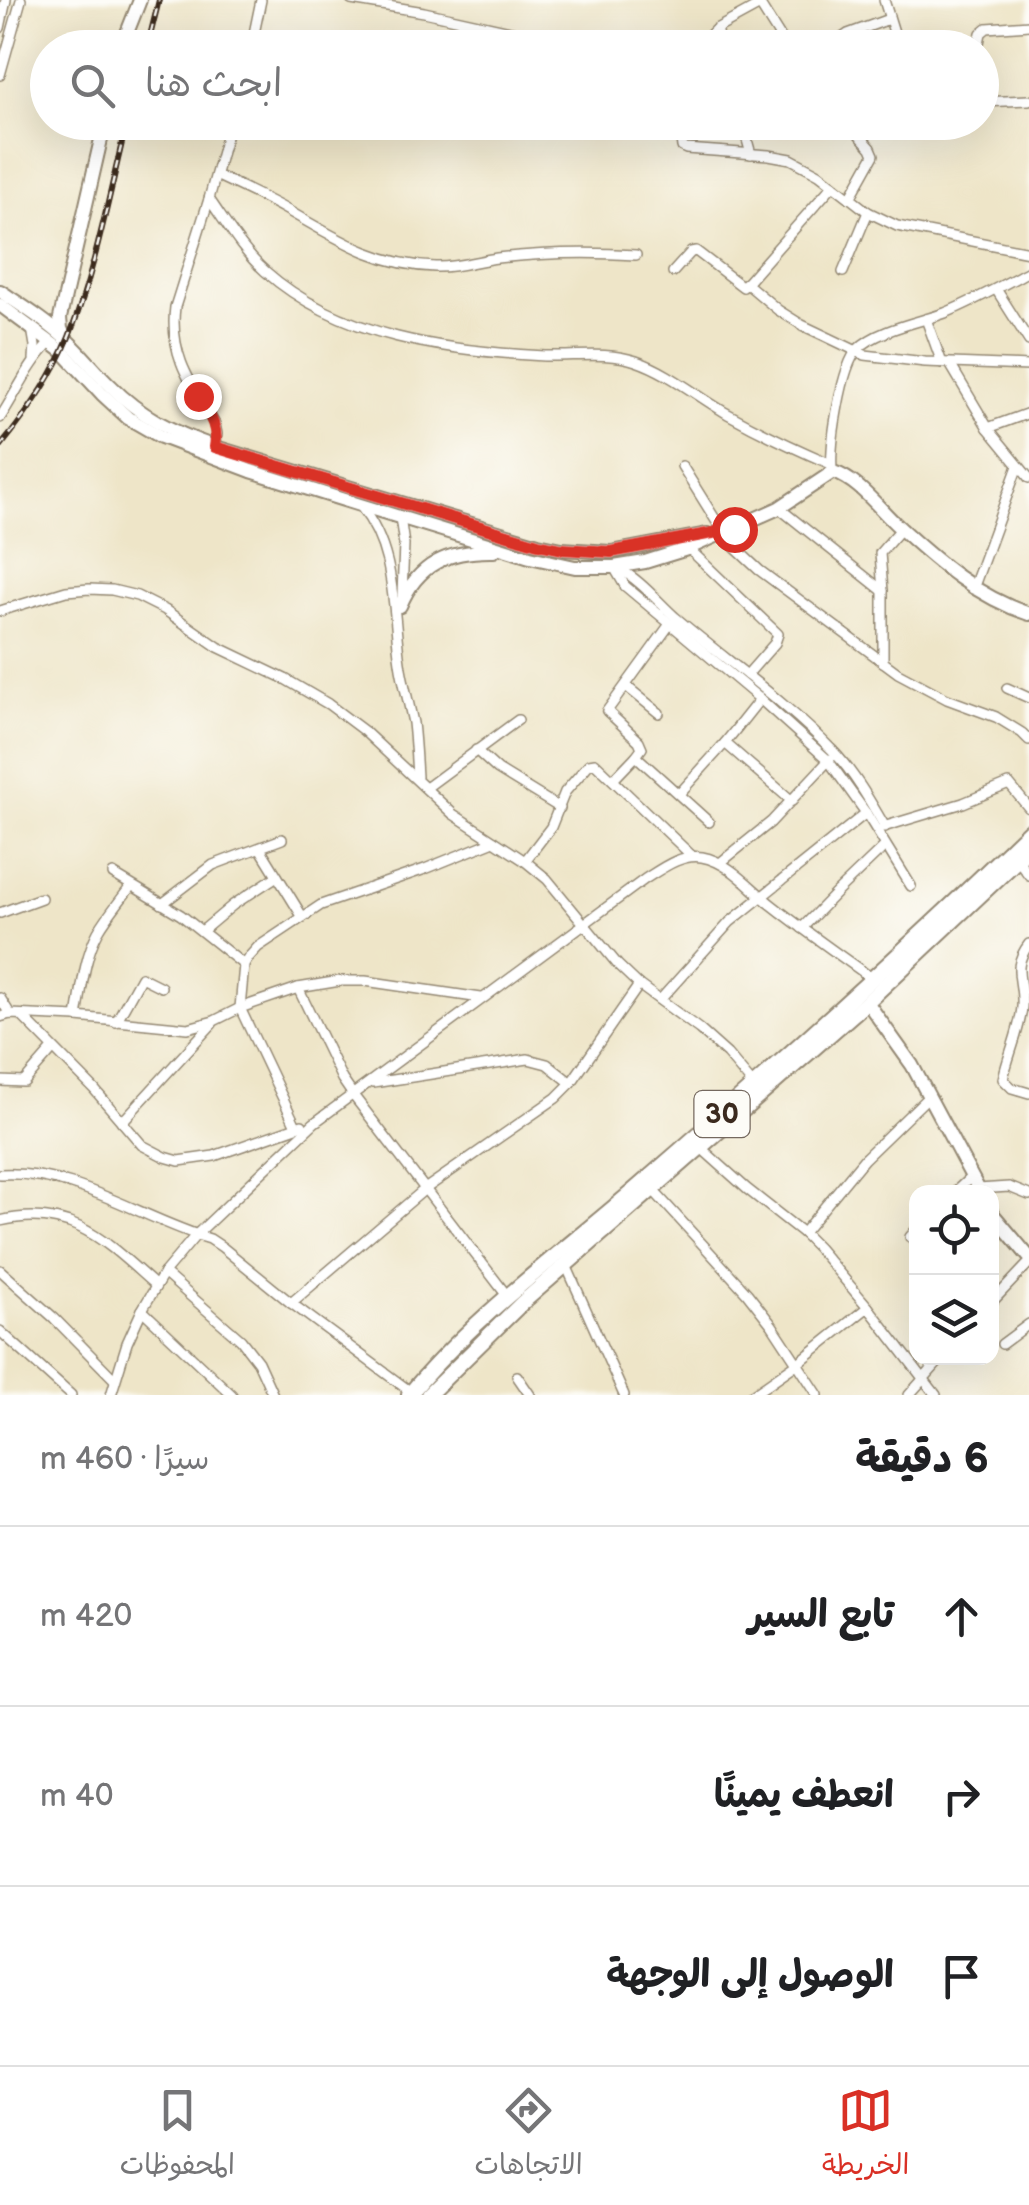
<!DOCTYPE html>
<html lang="ar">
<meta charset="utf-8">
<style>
:root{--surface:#fff;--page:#f6f6f6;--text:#202124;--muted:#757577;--line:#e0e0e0;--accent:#d93025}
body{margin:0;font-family:"Balsamiq Sans","Playpen Sans Arabic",sans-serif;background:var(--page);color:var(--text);direction:rtl}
.controls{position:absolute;right:30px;bottom:30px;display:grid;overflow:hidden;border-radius:20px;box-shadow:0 10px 40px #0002}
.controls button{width:90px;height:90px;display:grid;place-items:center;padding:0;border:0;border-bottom:2px solid var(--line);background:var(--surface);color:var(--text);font:50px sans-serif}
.stop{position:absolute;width:30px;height:30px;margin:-22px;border:8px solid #d93025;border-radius:50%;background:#fff}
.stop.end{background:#d93025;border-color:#fff;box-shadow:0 2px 10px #0008}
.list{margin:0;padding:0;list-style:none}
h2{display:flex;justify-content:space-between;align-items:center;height:130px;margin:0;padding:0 40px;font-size:42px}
h2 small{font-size:32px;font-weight:400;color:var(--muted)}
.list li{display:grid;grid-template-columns:65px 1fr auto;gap:30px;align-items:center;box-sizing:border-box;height:180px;padding:0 40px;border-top:2px solid var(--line)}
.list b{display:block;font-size:38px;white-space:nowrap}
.list em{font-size:32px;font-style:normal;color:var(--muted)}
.icon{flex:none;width:55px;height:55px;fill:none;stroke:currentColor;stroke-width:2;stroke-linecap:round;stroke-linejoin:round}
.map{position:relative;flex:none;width:1029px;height:1395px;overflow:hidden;direction:ltr}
.search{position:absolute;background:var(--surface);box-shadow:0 10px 40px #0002;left:30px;right:30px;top:30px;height:110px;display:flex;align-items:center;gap:25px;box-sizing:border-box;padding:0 35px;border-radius:55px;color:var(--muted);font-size:38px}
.sheet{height:670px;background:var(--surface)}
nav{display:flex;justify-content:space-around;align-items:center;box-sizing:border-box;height:140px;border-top:2px solid var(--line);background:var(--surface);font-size:28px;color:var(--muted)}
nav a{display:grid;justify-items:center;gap:5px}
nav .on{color:var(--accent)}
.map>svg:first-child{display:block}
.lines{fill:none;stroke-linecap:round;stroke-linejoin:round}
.street-casing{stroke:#948873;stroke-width:12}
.secondary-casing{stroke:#948873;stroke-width:16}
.primary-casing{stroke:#948873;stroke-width:18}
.street{stroke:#fff;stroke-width:9}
.secondary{stroke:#fff;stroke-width:12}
.primary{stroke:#fff;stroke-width:14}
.rail-casing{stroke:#3b2a1e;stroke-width:6}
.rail{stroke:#fdfcf7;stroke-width:2.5;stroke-dasharray:8;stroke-linecap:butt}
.route{stroke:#d93025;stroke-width:12}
.labels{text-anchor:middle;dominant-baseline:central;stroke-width:10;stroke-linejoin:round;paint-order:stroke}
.shield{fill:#fdfcf7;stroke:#75695f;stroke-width:2.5}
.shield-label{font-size:28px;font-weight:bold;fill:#3b2a1e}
</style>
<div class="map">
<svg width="1029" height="1395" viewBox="0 0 1029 1395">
<rect width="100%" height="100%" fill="#fdfcf7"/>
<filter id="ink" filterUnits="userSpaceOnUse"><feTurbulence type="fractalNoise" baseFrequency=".01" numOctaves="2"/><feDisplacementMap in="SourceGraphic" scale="20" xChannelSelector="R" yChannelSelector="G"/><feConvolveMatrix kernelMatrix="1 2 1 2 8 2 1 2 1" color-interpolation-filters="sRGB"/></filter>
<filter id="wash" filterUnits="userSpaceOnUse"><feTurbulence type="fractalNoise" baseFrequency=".0048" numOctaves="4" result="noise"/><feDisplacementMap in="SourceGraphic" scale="40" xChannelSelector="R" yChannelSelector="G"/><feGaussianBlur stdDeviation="2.25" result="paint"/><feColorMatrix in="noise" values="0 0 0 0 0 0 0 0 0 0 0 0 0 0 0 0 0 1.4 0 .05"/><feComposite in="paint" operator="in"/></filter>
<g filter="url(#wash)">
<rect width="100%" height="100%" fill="#eee5c8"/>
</g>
<g filter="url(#ink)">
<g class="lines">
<defs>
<g id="street">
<path d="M 351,0 L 424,12 L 588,48"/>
<path d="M 884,0 L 897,42 L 902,48"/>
<path d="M 0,28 L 6,0"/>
<path d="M 716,29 L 721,48"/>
<path d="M 251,48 L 261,0"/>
<path d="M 697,48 L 716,29 L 760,5 L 787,48"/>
<path d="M 828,48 L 848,34 L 889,19"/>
<path d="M 978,48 L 981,33 L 987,28 L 1029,25"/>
<path d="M 0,75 L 21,0"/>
<path d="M 982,102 L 1029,100"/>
<path d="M 633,122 L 680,135"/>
<path d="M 679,122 L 682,147 L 686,149 L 769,155 L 791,159 L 819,174 L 868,212 L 897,226 L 1029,252"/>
<path d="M 742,122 L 751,154"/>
<path d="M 848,122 L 871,148 L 874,155 L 850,198"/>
<path d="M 216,175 C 239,186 263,197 285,209 C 335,237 375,265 435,267 C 456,268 476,261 497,258 C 543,253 590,252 636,255"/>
<path d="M 209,199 C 226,223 242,251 265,271 C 340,338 448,351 545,356 C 574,357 607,351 636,361 C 669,372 698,397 728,414 C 762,433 796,449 831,464"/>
<path d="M 673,272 L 691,252 L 696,251 L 743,287 L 833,185"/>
<path d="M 843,272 L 868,212"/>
<path d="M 746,283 L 778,310 L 802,325 L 865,355 L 925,362 L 1029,366"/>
<path d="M 996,289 L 1029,341"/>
<path d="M 926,319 L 942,363"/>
<path d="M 32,328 L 35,346 L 34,359"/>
<path d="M 950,364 L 988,428 L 1029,478"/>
<path d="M 0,418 C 17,392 29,363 51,342"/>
<path d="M 988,428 L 1029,413"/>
<path d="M 215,450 L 217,434 L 215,424 C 191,384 169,355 175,307 L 209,199 L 230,122"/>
<path d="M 682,466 L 730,543 L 759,570 L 898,673 L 947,699 L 996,717 L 1022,733 L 1029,740"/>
<path d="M 832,469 C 830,445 841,366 858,349 C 876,330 920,322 945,313 C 974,301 1001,286 1029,271"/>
<path d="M 361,507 C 397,551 392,609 400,662 C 403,683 409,703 413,723 C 415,741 416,759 417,777"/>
<path d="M 779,508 L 883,591"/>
<path d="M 400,517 L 404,545 L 402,595"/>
<path d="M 686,546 L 778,634 L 775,643 L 747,675"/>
<path d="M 614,567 L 625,586 L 760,699 L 828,760 L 866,813 L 911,886"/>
<path d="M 617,568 C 640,579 657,601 675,617 C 728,662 785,701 833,751 C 854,773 870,801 885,827"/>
<path d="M 973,589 L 1018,466"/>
<path d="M 0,611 L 66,591 L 89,589 L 112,590 L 137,596 L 165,610 L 218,647 L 285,679 L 328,704 L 364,731 L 453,814 L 525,861 L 547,879 L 618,965 L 639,985 L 699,1029 L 727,1054 L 754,1086"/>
<path d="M 670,624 L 607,711 L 639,741 L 642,748 L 636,756 L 709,822"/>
<path d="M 883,662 L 883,591 L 880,553 L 901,529"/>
<path d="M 626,686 L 659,713"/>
<path d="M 1007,688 L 1029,698"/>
<path d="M 725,743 L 792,801"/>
<path d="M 476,750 L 498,770 L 560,808"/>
<path d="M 613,780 L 636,756"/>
<path d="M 426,788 L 518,720"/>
<path d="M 679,794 L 725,743 L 760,699"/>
<path d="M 883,827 L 963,803 L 1009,784 L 1029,808"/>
<path d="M 260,848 L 302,916"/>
<path d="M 1018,860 L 1029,875"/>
<path d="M 525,861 L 551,827 L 565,792 L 589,764 L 595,763 L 692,856"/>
<path d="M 720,863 L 771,822 L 830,759"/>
<path d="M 113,874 L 181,915 L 244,965"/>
<path d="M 162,904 L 213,865 L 282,839"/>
<path d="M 0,913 L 41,898"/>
<path d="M 802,928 L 837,892 L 885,846"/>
<path d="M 202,931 L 233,905 L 277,876"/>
<path d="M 1029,944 C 1010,969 1024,980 1022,1007 C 1020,1031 1008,1055 1003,1079 L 1012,1088 L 1029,1093"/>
<path d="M 298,988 L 342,1079 L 353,1095 L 508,1297"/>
<path d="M 0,998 L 10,1014"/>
<path d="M 660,1000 L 730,922 L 866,813"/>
<path d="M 21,1015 L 94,1089 L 142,1145 L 165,1157 L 179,1161 L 214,1156 L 302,1125"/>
<path d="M 0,1017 L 10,1014 L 77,1017 L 188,1028 L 214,1021 L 240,1008 L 298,988 L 340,981 L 365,981 L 481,998"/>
<path d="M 77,1017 C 82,989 84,958 98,932 C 107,916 120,901 131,886"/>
<path d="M 116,1022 L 141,977 L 161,987"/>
<path d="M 0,1081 L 24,1082 L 53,1049"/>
<path d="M 373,1083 L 528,1059 L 547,1064 L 571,1083"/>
<path d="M 122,1122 L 212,1024"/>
<path d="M 296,1126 L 240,1008 L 244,965 L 249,957 L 258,947 L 321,905 L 425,869 L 494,841"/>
<path d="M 700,1147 L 747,1189 L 803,1233 L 818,1248 L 868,1307 L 936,1395"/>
<path d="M 0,1174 C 73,1169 142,1219 210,1239 L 222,1247 L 291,1303 L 411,1392"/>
<path d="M 652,1189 L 747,1293 L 772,1325 L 818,1395"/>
<path d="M 978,1189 L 1009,1187 L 1029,1195"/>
<path d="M 955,1192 L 971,1177"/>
<path d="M 0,1221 C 72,1204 106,1242 155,1285"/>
<path d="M 803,1233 L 864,1159 L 929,1096"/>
<path d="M 910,1237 L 916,1230"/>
<path d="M 566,1265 L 624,1395"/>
<path d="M 0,1270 L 54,1318 L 115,1380"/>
<path d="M 164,1273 L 241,1340 L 258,1362 L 273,1395"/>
<path d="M 992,1302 L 1029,1263"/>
<path d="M 291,1303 L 425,1189 L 556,1098 L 571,1083 L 639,985"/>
<path d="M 142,1310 L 232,1395"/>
<path d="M 0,1331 L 71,1395"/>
<path d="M 1002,1344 L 1029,1324"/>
<path d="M 517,1376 L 530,1395"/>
<path d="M 111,1395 L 127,1343 L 142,1310 L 164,1273 L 196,1235 L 314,1123 L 645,879 C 661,869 682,853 702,857 C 730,862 751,889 772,905 C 805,931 839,955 873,979"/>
<path d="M 752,1395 L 798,1363 L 868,1307"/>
<path d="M 909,1395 L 942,1358"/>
</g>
<g id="secondary">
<path d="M 121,48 L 140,0"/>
<path d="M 0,291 C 24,307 48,322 69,342 C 84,356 97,373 112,387 C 140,416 174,432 212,446 L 538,544 L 562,549 L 611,552 L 707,534"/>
<path d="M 0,305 L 62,351 L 102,394 L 128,418 L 161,437 L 251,471 L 360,505 L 530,557 L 575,567 L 614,567 L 645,562 L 687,549 L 779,508 L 833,472 C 859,480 879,509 899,527 C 938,563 978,597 1029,614"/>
<path d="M 66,339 L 61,329 L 60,318 L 105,122"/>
<path d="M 400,606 C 418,563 449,550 494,551"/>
<path d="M 867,1002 L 912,1065 L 980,1192"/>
<path d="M 992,1213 L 1029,1257"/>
</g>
<g id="primary">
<path d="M 409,1395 C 475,1315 562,1253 640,1185 C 773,1070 903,953 1029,831"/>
<path d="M 428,1395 L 522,1303 L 867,1002 L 1029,849"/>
</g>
</defs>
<use href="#street" class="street-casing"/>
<use href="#secondary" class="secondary-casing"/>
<use href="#primary" class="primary-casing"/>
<use href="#street" class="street"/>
<use href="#secondary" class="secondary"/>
<use href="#primary" class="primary"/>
<defs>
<g id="rail">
<path d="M 147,48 L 159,0"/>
<path d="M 0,447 C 27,414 53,377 69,337 C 96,268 109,194 127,122"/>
</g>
</defs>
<use href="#rail" class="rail-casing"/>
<use href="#rail" class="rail"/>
</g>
</g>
<g class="lines" filter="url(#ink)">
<path class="route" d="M 198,396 C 208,413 219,426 215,447 L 538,544 L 562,549 L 611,552 L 734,529"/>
</g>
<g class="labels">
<rect class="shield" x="694.5" y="1091" width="55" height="46" rx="8"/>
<g class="shield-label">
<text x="722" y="1114">30</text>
</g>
</g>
</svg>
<div class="controls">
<button><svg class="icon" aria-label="locate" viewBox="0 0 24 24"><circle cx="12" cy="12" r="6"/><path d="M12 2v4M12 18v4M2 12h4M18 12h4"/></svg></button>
<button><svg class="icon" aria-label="layers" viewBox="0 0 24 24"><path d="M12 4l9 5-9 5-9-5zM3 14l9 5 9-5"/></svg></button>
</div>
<div class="stop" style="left:734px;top:529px"></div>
<div class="stop end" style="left:198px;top:396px"></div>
<div class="search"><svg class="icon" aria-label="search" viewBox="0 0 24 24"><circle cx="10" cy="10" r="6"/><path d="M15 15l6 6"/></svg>ابحث هنا</div>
</div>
<section class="sheet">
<h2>6 دقيقة<small>سيرًا · 460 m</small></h2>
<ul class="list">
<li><svg class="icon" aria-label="ahead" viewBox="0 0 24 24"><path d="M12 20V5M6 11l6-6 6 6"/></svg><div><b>تابع السير</b></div><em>420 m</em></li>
<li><svg class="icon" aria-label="right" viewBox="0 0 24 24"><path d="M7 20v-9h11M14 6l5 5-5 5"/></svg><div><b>انعطف يمينًا</b></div><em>40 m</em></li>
<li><svg class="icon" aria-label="arrive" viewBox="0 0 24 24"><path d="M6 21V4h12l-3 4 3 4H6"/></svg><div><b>الوصول إلى الوجهة</b></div></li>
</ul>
</section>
<nav>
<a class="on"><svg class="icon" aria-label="map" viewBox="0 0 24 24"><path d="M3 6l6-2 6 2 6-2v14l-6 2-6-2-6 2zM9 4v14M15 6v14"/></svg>الخريطة</a>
<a><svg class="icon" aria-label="directions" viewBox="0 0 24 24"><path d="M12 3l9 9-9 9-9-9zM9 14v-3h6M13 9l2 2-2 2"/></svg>الاتجاهات</a>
<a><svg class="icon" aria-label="saved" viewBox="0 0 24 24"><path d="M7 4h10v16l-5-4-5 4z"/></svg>المحفوظات</a>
</nav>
